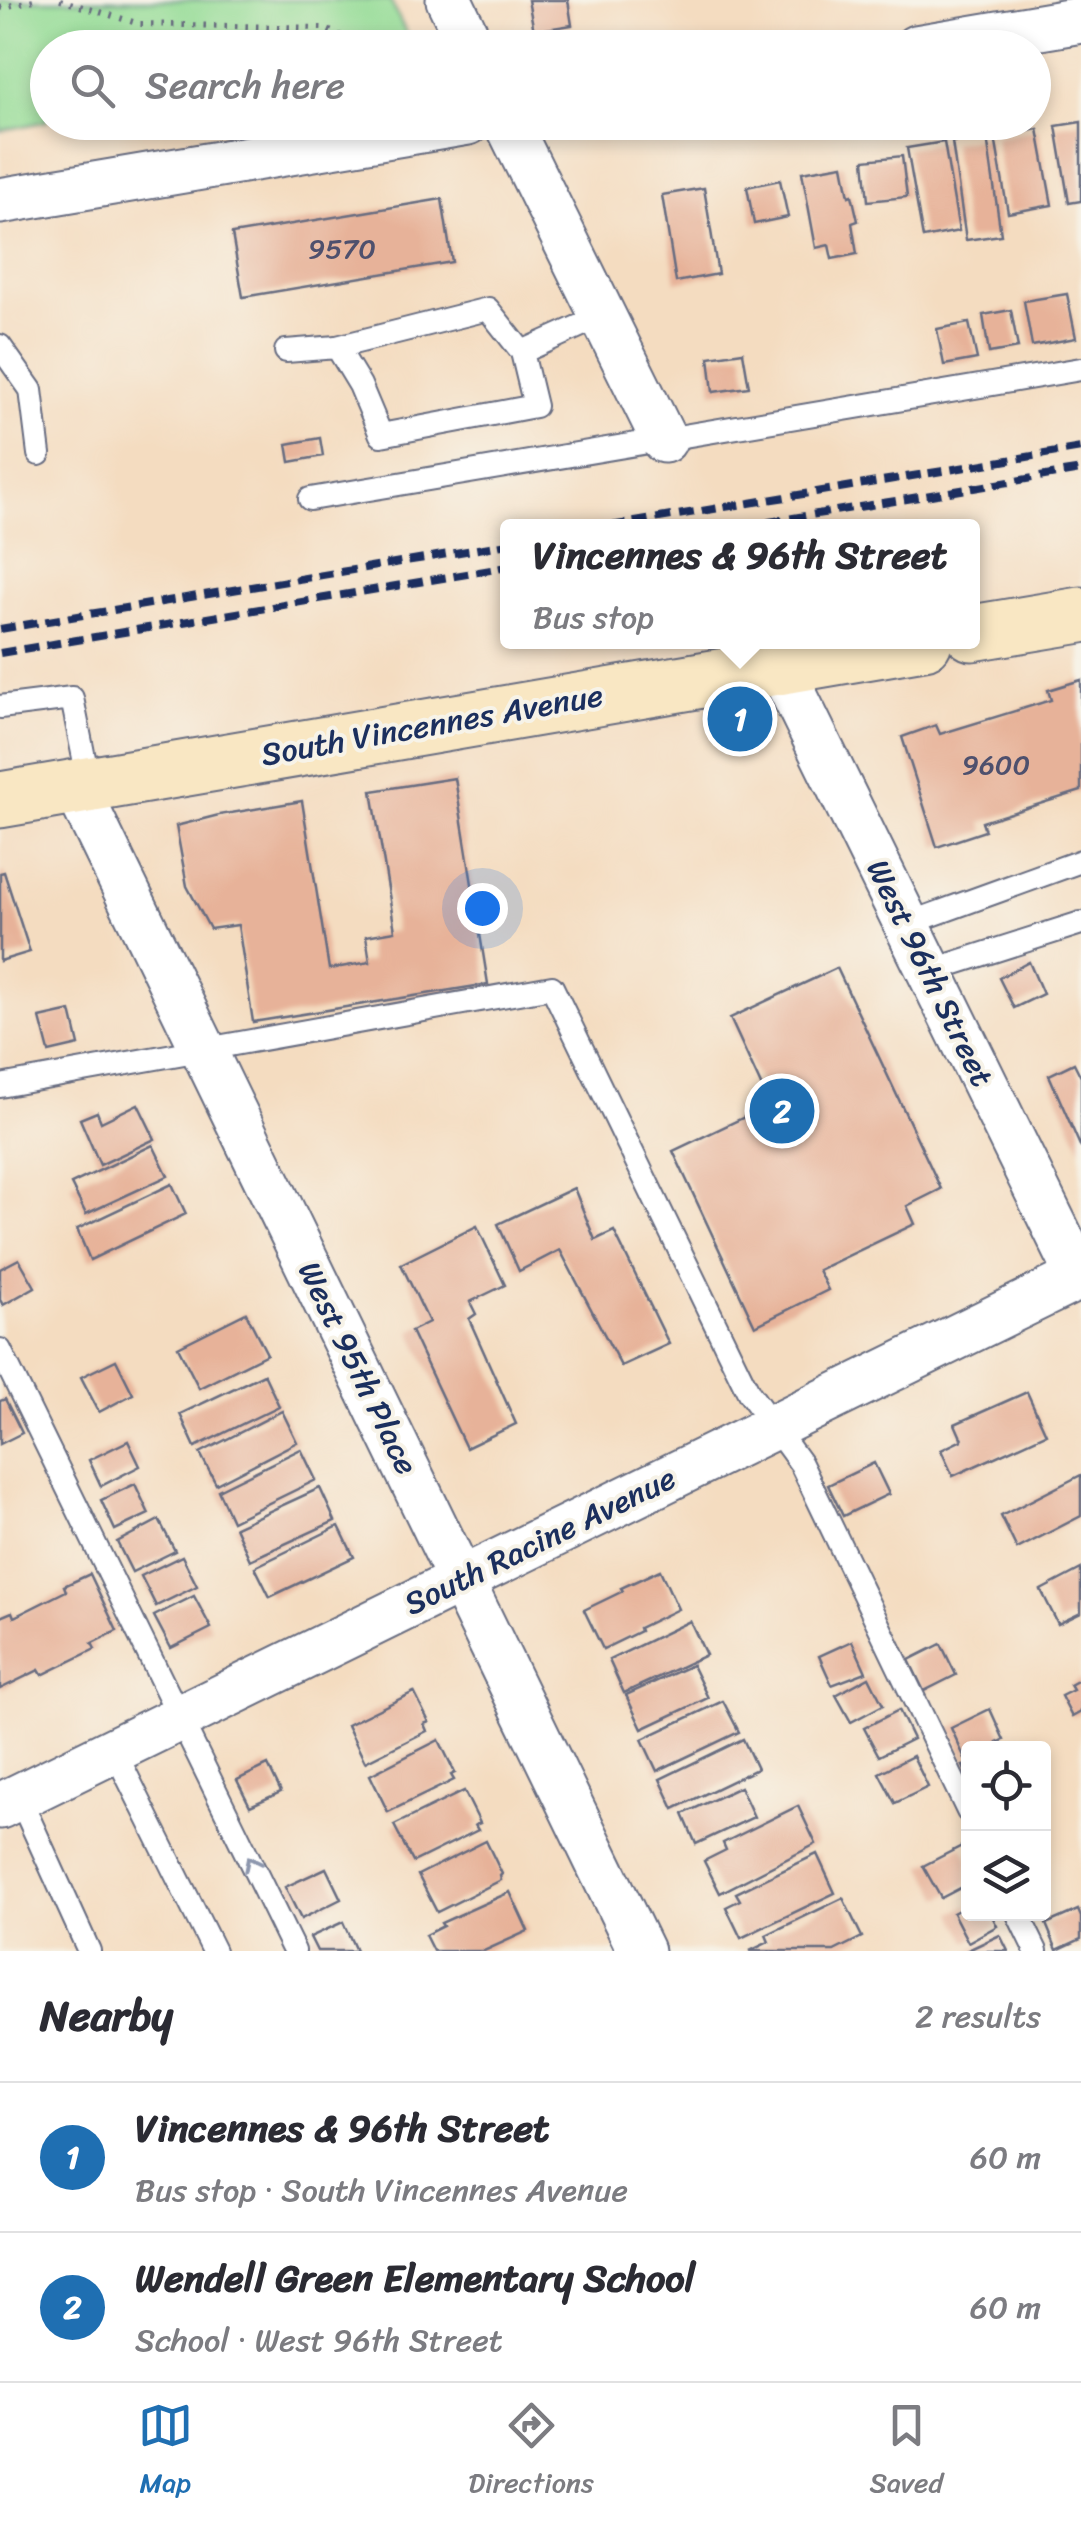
<!DOCTYPE html>
<meta charset="utf-8">
<style>
:root{--surface:#fff;--page:#f2f2f3;--text:#2b2b33;--muted:#7c7c81;--line:#e1e1e2;--accent:#1f6fb2}
body{margin:0;font-family:Sriracha,sans-serif;background:var(--page);color:var(--text)}
.controls{position:absolute;right:30px;bottom:30px;display:grid;overflow:hidden;border-radius:10px;box-shadow:0 5px 15px #0003}
.controls button{width:90px;height:90px;display:grid;place-items:center;padding:0;border:0;border-bottom:2px solid var(--line);background:var(--surface);color:var(--text);font:50px sans-serif}
.you{position:absolute;left:482px;top:908px;width:35px;height:35px;margin:-25px;border:8px solid #fff;border-radius:50%;background:#1a73e8;box-shadow:0 0 0 15px #1a73e833}
.badge{display:grid;place-items:center;width:65px;height:65px;border-radius:50%;background:var(--accent);color:#fff;font-size:32px;font-weight:700}
.pin{position:absolute;translate:-50% -50%;border:5px solid #fff;box-shadow:0 2px 10px #0006}
.popup{position:absolute;left:500px;top:519px;width:480px;height:130px;box-sizing:border-box;display:grid;place-content:center;border-radius:10px;background:var(--surface);filter:drop-shadow(0 2px 8px #0005);font-size:32px;white-space:nowrap;color:var(--muted)}
.popup b{font-size:38px;color:var(--text)}
.popup::after{content:'';position:absolute;left:50%;top:100%;margin-left:-20px;border:20px solid transparent;border-top-color:var(--surface)}
.list{margin:0;padding:0;list-style:none}
h2{display:flex;justify-content:space-between;align-items:center;height:130px;margin:0;padding:0 40px;font-size:42px}
h2 small{font-size:32px;font-weight:400;color:var(--muted)}
.list li{display:grid;grid-template-columns:65px 1fr auto;gap:30px;align-items:center;box-sizing:border-box;height:150px;padding:0 40px;border-top:2px solid var(--line)}
.list b{display:block;font-size:38px;white-space:nowrap}
.list p{margin:0;font-size:32px;white-space:nowrap;color:var(--muted)}
.list em{font-size:32px;font-style:normal;color:var(--muted)}
.icon{flex:none;width:55px;height:55px;fill:none;stroke:currentColor;stroke-width:2;stroke-linecap:round;stroke-linejoin:round}
.map{position:relative;flex:none;width:1081px;height:1951px;overflow:hidden}
.search{position:absolute;background:var(--surface);box-shadow:0 5px 15px #0003;left:30px;right:30px;top:30px;height:110px;display:flex;align-items:center;gap:25px;box-sizing:border-box;padding:0 35px;border-radius:55px;color:var(--muted);font-size:38px}
.sheet{height:430px;background:var(--surface)}
nav{display:flex;justify-content:space-around;align-items:center;box-sizing:border-box;height:140px;border-top:2px solid var(--line);background:var(--surface);font-size:28px;color:var(--muted)}
nav a{display:grid;justify-items:center;gap:5px}
nav .on{color:var(--accent)}
.map>svg:first-child{display:block}
.green{fill:#94dc96;stroke:#58867a;stroke-width:2.5}
.building{fill:#e7b299}
.lines{fill:none;stroke-linecap:round;stroke-linejoin:round}
.lane-casing{stroke:#676c80;stroke-width:26}
.street-casing{stroke:#676c80;stroke-width:49}
.secondary-casing{stroke:#676c80;stroke-width:59}
.path{stroke:#676c80;stroke-width:6;stroke-dasharray:2.5 8;stroke-linecap:butt}
.lane{stroke:#fff;stroke-width:22}
.street{stroke:#fff;stroke-width:45}
.secondary{stroke:#f9e7c3;stroke-width:55}
.rail{stroke:#1b2f5e;stroke-width:8;stroke-dasharray:15 8;stroke-linecap:butt}
.oneway{stroke:#8d97ae}
.labels{text-anchor:middle;dominant-baseline:central;stroke-width:8;stroke-linejoin:round;paint-order:stroke}
.number-label{font-size:28px;fill:#4e506d}
.street-label{font-size:32px;fill:#1b2f5e;stroke:#f7f3e8}
</style>
<div class="map">
<svg width="1081" height="1951" viewBox="0 0 1081 1951">
<rect width="100%" height="100%" fill="#f7f3e8"/>
<filter id="ink" filterUnits="userSpaceOnUse"><feTurbulence type="fractalNoise" baseFrequency=".01" numOctaves="2"/><feDisplacementMap in="SourceGraphic" scale="20" xChannelSelector="R" yChannelSelector="G"/><feConvolveMatrix kernelMatrix="1 2 1 2 8 2 1 2 1" color-interpolation-filters="sRGB"/></filter>
<filter id="wash" filterUnits="userSpaceOnUse"><feTurbulence type="fractalNoise" baseFrequency=".0048" numOctaves="4" result="noise"/><feDisplacementMap in="SourceGraphic" scale="40" xChannelSelector="R" yChannelSelector="G"/><feGaussianBlur stdDeviation="2.25" result="paint"/><feColorMatrix in="noise" values="0 0 0 0 0 0 0 0 0 0 0 0 0 0 0 0 0 1.4 0 .05"/><feComposite in="paint" operator="in"/></filter>
<g filter="url(#wash)">
<rect width="100%" height="100%" fill="#f4dcc0"/>
<path class="green" d="M 0,0 L 390,0 L 413,47 L 48,48 L 47,121 L 0,131 Z"/>
<g id="blocks">
<g class="building">
<path d="M 528,0 L 568,0 L 572,25 L 534,31 Z"/>
<path d="M 1081,122 L 1081,201 L 1069,203 L 1056,126 Z"/>
<path d="M 1038,129 L 1052,205 L 1008,213 L 995,137 Z"/>
<path d="M 987,137 L 1001,235 L 966,240 L 952,142 Z"/>
<path d="M 944,142 L 959,231 L 923,238 L 907,148 Z"/>
<path d="M 902,156 L 907,197 L 868,201 L 864,160 Z"/>
<path d="M 843,165 L 849,196 L 852,195 L 858,221 L 852,223 L 857,254 L 832,259 L 829,245 L 816,248 L 802,172 Z"/>
<path d="M 780,180 L 788,217 L 754,224 L 747,187 Z"/>
<path d="M 704,188 L 718,274 L 676,282 L 662,195 Z"/>
<path d="M 442,199 L 452,262 L 243,297 L 232,234 Z"/>
<path d="M 1067,294 L 1076,338 L 1032,346 L 1024,301 Z"/>
<path d="M 1011,310 L 1018,348 L 989,353 L 983,315 Z"/>
<path d="M 969,323 L 977,359 L 944,365 L 937,329 Z"/>
<path d="M 743,352 L 749,387 L 713,392 L 709,357 Z"/>
<path d="M 320,438 L 323,456 L 290,462 L 287,444 Z"/>
<path d="M 1081,680 L 1081,791 L 982,822 L 985,831 L 937,847 L 902,737 L 936,725 L 940,734 L 1051,700 L 1048,690 Z"/>
<path d="M 455,778 L 488,984 L 253,1022 L 238,925 L 210,929 L 187,886 L 176,826 L 219,815 L 302,801 L 329,969 L 370,962 L 366,936 L 395,931 L 372,791 Z"/>
<path d="M 4,872 L 30,952 L 0,961 L 0,873 Z"/>
<path d="M 1029,962 L 1043,994 L 1014,1008 L 999,978 Z"/>
<path d="M 837,968 L 941,1189 L 907,1206 L 915,1224 L 818,1270 L 828,1290 L 755,1326 L 673,1151 L 770,1105 L 730,1018 Z"/>
<path d="M 71,1011 L 79,1045 L 49,1052 L 40,1018 Z"/>
<path d="M 1074,1063 L 1081,1077 L 1081,1148 L 1049,1075 Z"/>
<path d="M 138,1104 L 155,1139 L 100,1165 L 80,1119 L 97,1112 L 101,1122 Z"/>
<path d="M 153,1145 L 168,1176 L 86,1214 L 71,1184 Z"/>
<path d="M 172,1184 L 186,1214 L 90,1260 L 77,1229 Z"/>
<path d="M 574,1188 L 595,1240 L 614,1231 L 669,1344 L 621,1366 L 560,1250 L 519,1271 L 498,1224 Z"/>
<path d="M 477,1226 L 505,1285 L 470,1302 L 476,1314 L 469,1319 L 516,1424 L 466,1448 L 411,1331 L 429,1322 L 401,1264 Z"/>
<path d="M 19,1259 L 35,1287 L 3,1305 L 0,1300 L 0,1269 Z"/>
<path d="M 246,1313 L 267,1354 L 199,1388 L 178,1347 Z"/>
<path d="M 116,1360 L 133,1394 L 99,1412 L 81,1377 Z"/>
<path d="M 264,1374 L 279,1406 L 195,1447 L 180,1414 Z"/>
<path d="M 1027,1392 L 1046,1434 L 953,1476 L 941,1450 L 962,1440 L 955,1424 Z"/>
<path d="M 5,1399 L 22,1433 L 0,1444 L 0,1401 Z"/>
<path d="M 282,1411 L 297,1442 L 216,1484 L 200,1453 Z"/>
<path d="M 128,1441 L 140,1466 L 101,1486 L 89,1460 Z"/>
<path d="M 301,1449 L 316,1480 L 232,1521 L 218,1490 Z"/>
<path d="M 874,1463 L 889,1494 L 843,1516 L 828,1485 Z"/>
<path d="M 1081,1475 L 1081,1516 L 1017,1549 L 1001,1516 Z"/>
<path d="M 135,1484 L 149,1514 L 115,1530 L 101,1500 Z"/>
<path d="M 320,1488 L 335,1521 L 250,1560 L 235,1527 Z"/>
<path d="M 159,1520 L 175,1551 L 132,1572 L 117,1542 Z"/>
<path d="M 339,1526 L 354,1557 L 270,1597 L 255,1567 Z"/>
<path d="M 182,1556 L 197,1586 L 156,1606 L 141,1576 Z"/>
<path d="M 1081,1569 L 1081,1613 L 1058,1624 L 1041,1590 Z"/>
<path d="M 660,1570 L 678,1609 L 639,1628 L 640,1631 L 603,1649 L 584,1610 L 623,1591 L 621,1588 Z"/>
<path d="M 90,1574 L 117,1631 L 92,1643 L 95,1649 L 42,1675 L 39,1670 L 0,1689 L 0,1617 L 12,1612 L 14,1617 L 66,1591 L 64,1586 Z"/>
<path d="M 194,1596 L 211,1628 L 171,1648 L 154,1616 Z"/>
<path d="M 690,1621 L 706,1655 L 624,1693 L 609,1660 Z"/>
<path d="M 852,1641 L 866,1672 L 832,1685 L 819,1656 Z"/>
<path d="M 941,1644 L 956,1675 L 924,1691 L 909,1660 Z"/>
<path d="M 692,1665 L 708,1698 L 642,1729 L 626,1695 Z"/>
<path d="M 869,1677 L 883,1705 L 851,1722 L 836,1695 Z"/>
<path d="M 1081,1679 L 1081,1712 L 1072,1717 L 1061,1696 L 1073,1690 L 1070,1685 Z"/>
<path d="M 414,1692 L 429,1722 L 424,1724 L 427,1731 L 365,1762 L 347,1725 Z"/>
<path d="M 723,1701 L 739,1732 L 657,1771 L 642,1739 Z"/>
<path d="M 990,1709 L 1004,1740 L 997,1743 L 999,1748 L 968,1748 L 968,1777 L 963,1766 L 968,1765 L 951,1728 Z"/>
<path d="M 899,1710 L 913,1739 L 879,1756 L 864,1728 Z"/>
<path d="M 743,1739 L 757,1769 L 674,1809 L 660,1779 Z"/>
<path d="M 439,1740 L 455,1773 L 451,1775 L 454,1780 L 388,1812 L 370,1775 Z"/>
<path d="M 913,1756 L 928,1787 L 895,1803 L 879,1773 Z"/>
<path d="M 268,1765 L 281,1792 L 250,1806 L 237,1780 Z"/>
<path d="M 740,1787 L 754,1817 L 696,1844 L 683,1814 Z"/>
<path d="M 464,1791 L 480,1823 L 475,1825 L 478,1830 L 413,1862 L 394,1825 Z"/>
<path d="M 798,1806 L 816,1844 L 720,1893 L 704,1861 L 726,1850 L 723,1843 Z"/>
<path d="M 486,1841 L 502,1874 L 500,1876 L 501,1880 L 437,1912 L 418,1875 Z"/>
<path d="M 962,1846 L 968,1858 L 968,1884 L 941,1898 L 923,1866 Z"/>
<path d="M 817,1854 L 835,1893 L 741,1938 L 726,1907 L 740,1900 L 736,1893 Z"/>
<path d="M 326,1868 L 341,1899 L 301,1919 L 285,1887 Z"/>
<path d="M 510,1892 L 528,1931 L 484,1951 L 433,1951 L 425,1935 L 443,1926 L 441,1923 Z"/>
<path d="M 843,1898 L 862,1937 L 834,1951 L 750,1951 L 769,1942 L 766,1935 Z"/>
<path d="M 968,1905 L 968,1914 L 991,1914 L 997,1926 L 968,1942 L 953,1913 Z"/>
<path d="M 1078,1910 L 1081,1917 L 1081,1939 L 1057,1950 L 1046,1924 Z"/>
<path d="M 343,1922 L 356,1951 L 317,1951 L 310,1937 Z"/>
<path d="M 1000,1935 L 1008,1951 L 966,1951 Z"/>
</g>
</g>
</g>
<g filter="url(#ink)">
<use href="#blocks" fill-opacity="0" stroke="#676c80" stroke-width="2.5"/>
<g class="lines">
<defs>
<g id="lane">
<path d="M 0,346 L 31,390 L 39,454"/>
<path d="M 337,347 L 488,309 L 522,352"/>
<path d="M 286,351 L 337,347 L 360,385 L 381,435 L 535,406 L 522,352 L 604,315"/>
<path d="M 310,499 L 1081,369"/>
<path d="M 0,707 L 72,698 L 89,783"/>
<path d="M 907,924 L 1081,861"/>
<path d="M 930,971 L 1081,923"/>
<path d="M 0,1086 L 552,987 L 742,1379 L 749,1393 L 801,1464 L 968,1811"/>
<path d="M 0,1350 L 294,1951"/>
<path d="M 114,1750 L 214,1951"/>
<path d="M 19,1797 L 89,1951"/>
<path d="M 1018,1914 L 1036,1951"/>
</g>
<g id="street">
<path d="M 449,0 L 472,48"/>
<path d="M 916,48 L 1081,20"/>
<path d="M 507,122 L 664,440"/>
<path d="M 0,201 L 468,122"/>
<path d="M 780,666 L 1081,1280"/>
<path d="M 75,785 L 641,1951"/>
<path d="M 0,1806 L 1081,1276"/>
</g>
<g id="secondary">
<path d="M 972,633 L 1081,615"/>
<path d="M 0,800 L 924,642"/>
</g>
</defs>
<use href="#lane" class="lane-casing"/>
<use href="#street" class="street-casing"/>
<use href="#secondary" class="secondary-casing"/>
<g class="path">
<path d="M 60,0 L 140,24 L 323,28 L 369,48"/>
<path d="M 0,8 L 34,0"/>
</g>
<use href="#lane" class="lane"/>
<use href="#street" class="street"/>
<use href="#secondary" class="secondary"/>
<g class="rail">
<path d="M 611,526 L 1081,448"/>
<path d="M 745,526 L 1081,470"/>
<path d="M 0,629 L 508,544"/>
<path d="M 0,653 L 508,567"/>
</g>
</g>
<defs><path id="oneway-chevron" d="M-2-3.5L2.5 0L-2 3.5" fill="none" stroke-width="1.6" stroke-linecap="round" stroke-linejoin="round" transform="scale(2.5)"/></defs>
<use class="oneway" href="#oneway-chevron" transform="translate(251 1863) rotate(-116)"/>
</g>
<g class="labels">
<g class="number-label">
<text x="342" y="248">9570</text>
<text x="996" y="764">9600</text>
</g>
<g class="street-label">
<text transform="translate(432 725) rotate(-10)">South Vincennes Avenue</text>
<text transform="translate(930 973) rotate(64)">West 96th Street</text>
<text transform="translate(358 1368) rotate(64)">West 95th Place</text>
<text transform="translate(540 1541) rotate(-26)">South Racine Avenue</text>
</g>
</g>
</svg>
<div class="controls">
<button><svg class="icon" aria-label="locate" viewBox="0 0 24 24"><circle cx="12" cy="12" r="6"/><path d="M12 2v4M12 18v4M2 12h4M18 12h4"/></svg></button>
<button><svg class="icon" aria-label="layers" viewBox="0 0 24 24"><path d="M12 4l9 5-9 5-9-5zM3 14l9 5 9-5"/></svg></button>
</div>
<div class="you"></div>
<div class="pin badge" style="left:740px;top:719px">1</div>
<div class="popup"><b>Vincennes &amp; 96th Street</b>Bus stop</div>
<div class="pin badge" style="left:782px;top:1111px">2</div>
<div class="search"><svg class="icon" aria-label="search" viewBox="0 0 24 24"><circle cx="10" cy="10" r="6"/><path d="M15 15l6 6"/></svg>Search here</div>
</div>
<section class="sheet">
<h2>Nearby<small>2 results</small></h2>
<ul class="list">
<li><span class="badge">1</span><div><b>Vincennes &amp; 96th Street</b><p>Bus stop · South Vincennes Avenue</p></div><em>60 m</em></li>
<li><span class="badge">2</span><div><b>Wendell Green Elementary School</b><p>School · West 96th Street</p></div><em>60 m</em></li>
</ul>
</section>
<nav>
<a class="on"><svg class="icon" aria-label="map" viewBox="0 0 24 24"><path d="M3 6l6-2 6 2 6-2v14l-6 2-6-2-6 2zM9 4v14M15 6v14"/></svg>Map</a>
<a><svg class="icon" aria-label="directions" viewBox="0 0 24 24"><path d="M12 3l9 9-9 9-9-9zM9 14v-3h6M13 9l2 2-2 2"/></svg>Directions</a>
<a><svg class="icon" aria-label="saved" viewBox="0 0 24 24"><path d="M7 4h10v16l-5-4-5 4z"/></svg>Saved</a>
</nav>
